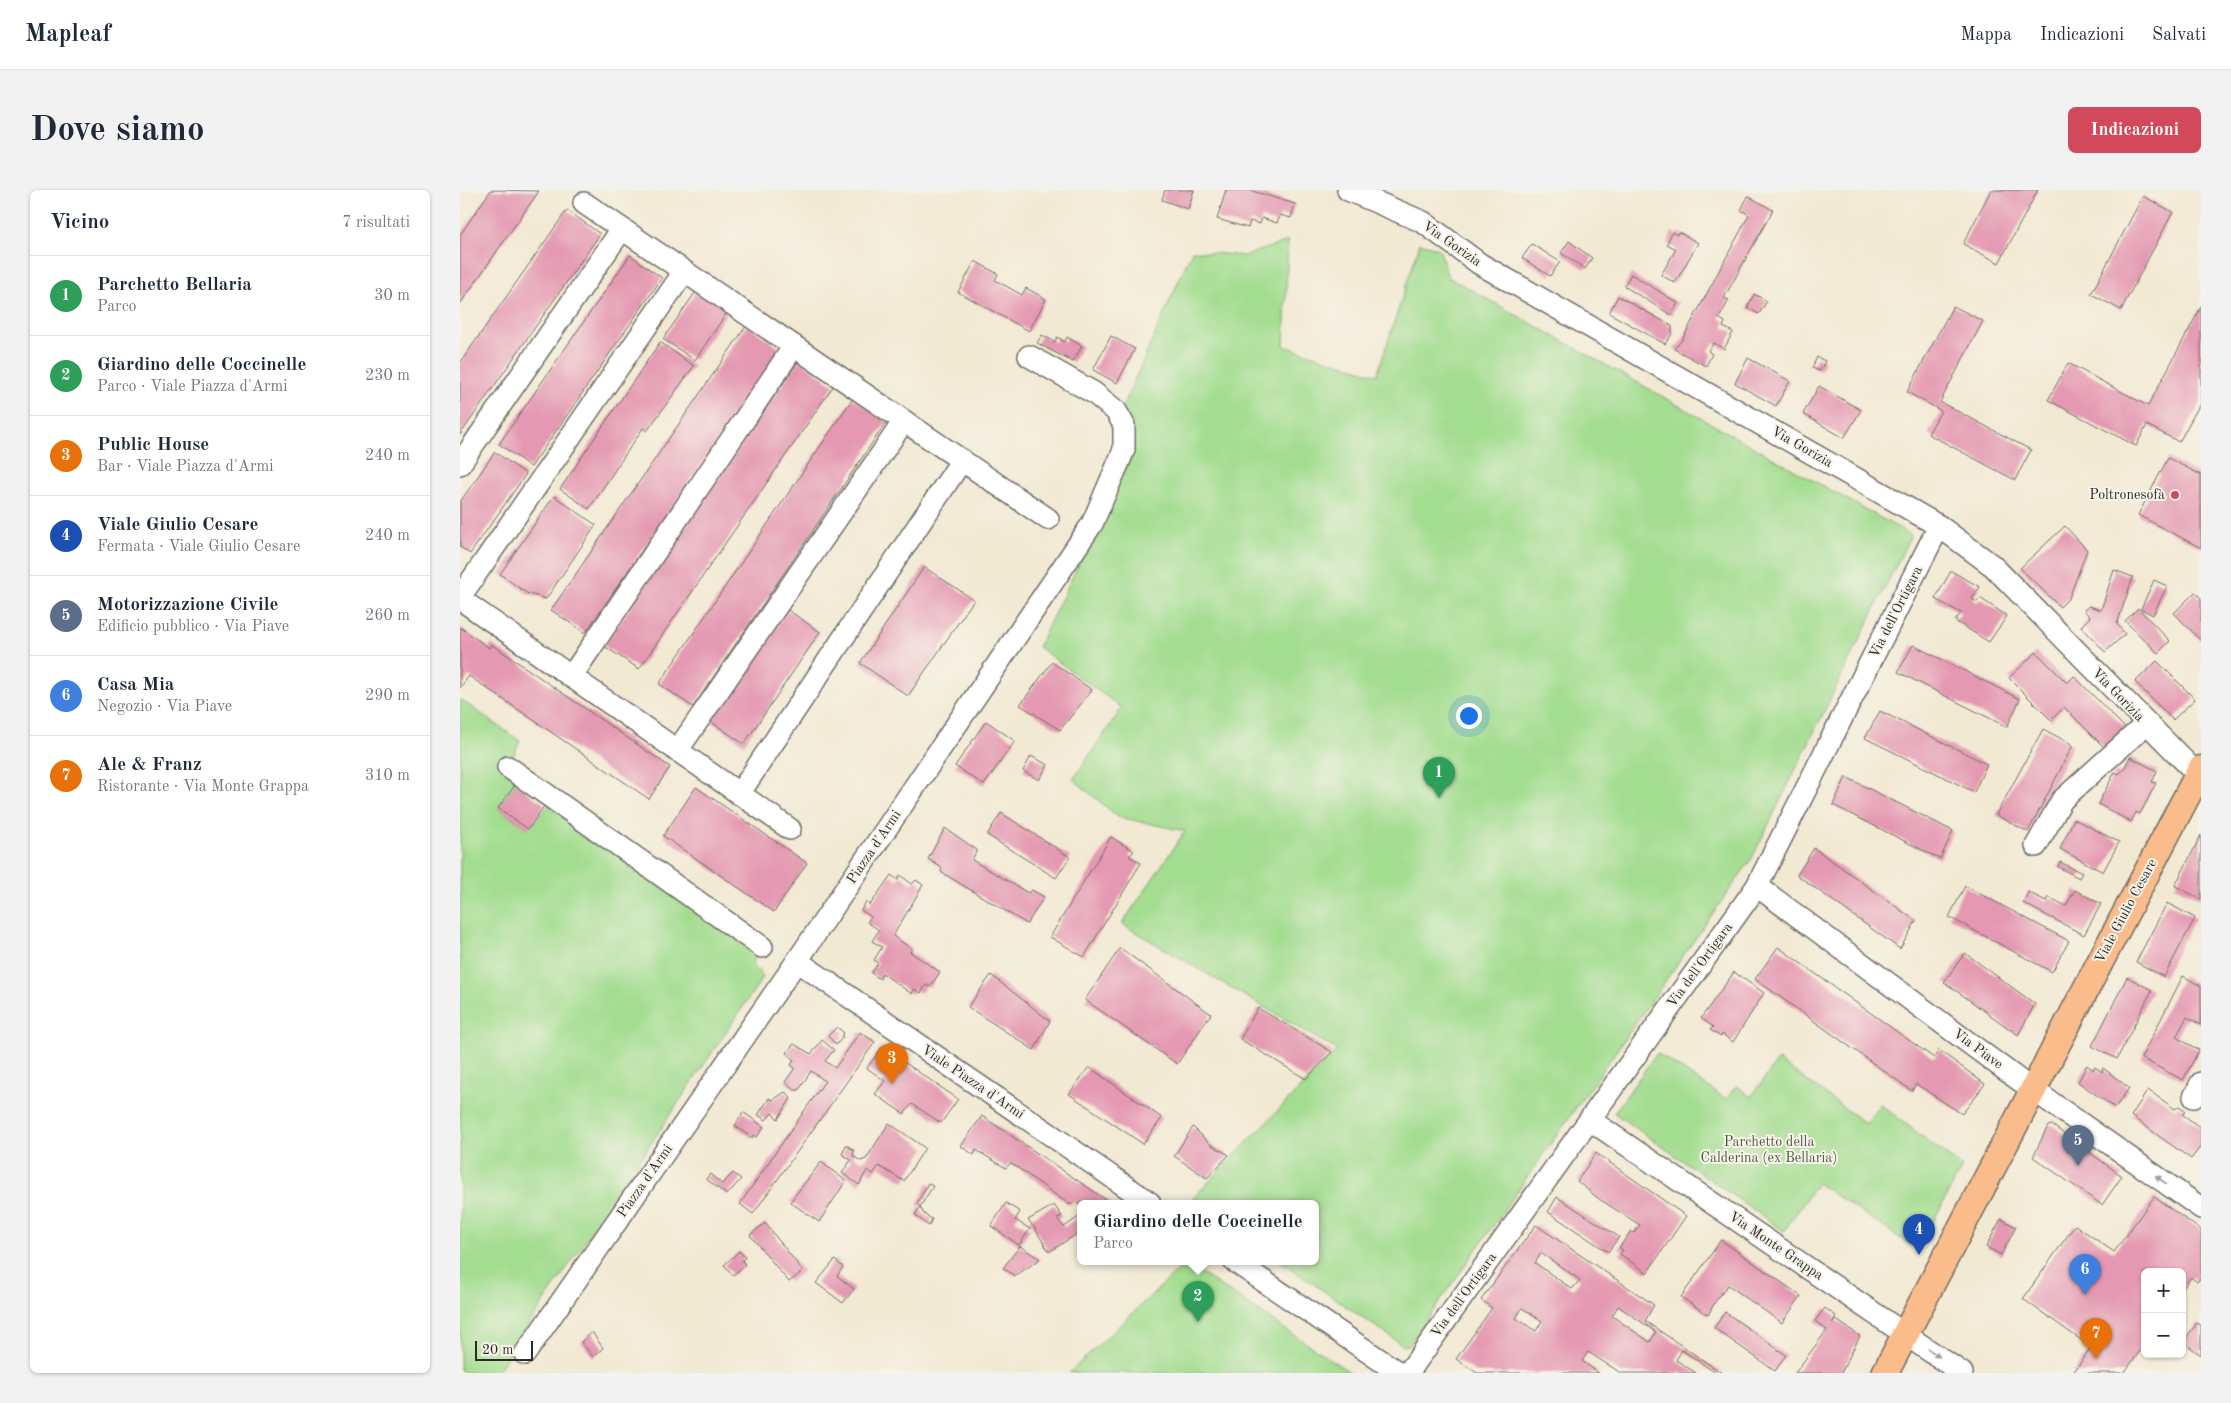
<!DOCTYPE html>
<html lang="it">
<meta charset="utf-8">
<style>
:root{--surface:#fff;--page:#f2f2f3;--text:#1f2937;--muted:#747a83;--line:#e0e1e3;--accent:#d1495b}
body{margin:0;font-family:"Old Standard TT",serif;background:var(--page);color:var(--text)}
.controls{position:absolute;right:15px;bottom:15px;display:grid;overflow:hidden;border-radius:8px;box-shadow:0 1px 4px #0004}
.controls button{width:45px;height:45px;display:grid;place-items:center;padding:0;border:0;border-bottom:1px solid var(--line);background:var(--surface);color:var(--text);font:25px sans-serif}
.scale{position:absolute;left:15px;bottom:12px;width:58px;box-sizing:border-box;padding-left:5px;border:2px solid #2b2b2b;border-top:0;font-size:14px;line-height:18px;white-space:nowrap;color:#2b2b2b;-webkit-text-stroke:4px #f7f3e8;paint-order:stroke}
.you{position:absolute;left:1008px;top:525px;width:18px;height:18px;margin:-12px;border:4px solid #fff;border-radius:50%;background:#1a73e8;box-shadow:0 0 0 8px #1a73e833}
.badge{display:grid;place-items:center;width:32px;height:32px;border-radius:50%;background:var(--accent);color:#fff;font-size:16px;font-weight:700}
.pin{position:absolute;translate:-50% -41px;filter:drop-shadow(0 1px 2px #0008)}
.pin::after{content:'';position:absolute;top:26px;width:18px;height:15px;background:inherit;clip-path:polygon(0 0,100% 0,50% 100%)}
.popup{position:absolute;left:617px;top:1010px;width:242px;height:65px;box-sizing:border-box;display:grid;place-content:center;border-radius:8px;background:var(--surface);filter:drop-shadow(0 1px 4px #0005);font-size:16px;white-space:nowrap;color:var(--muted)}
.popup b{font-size:19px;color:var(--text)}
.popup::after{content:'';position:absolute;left:50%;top:100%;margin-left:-10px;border:10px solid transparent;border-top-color:var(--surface)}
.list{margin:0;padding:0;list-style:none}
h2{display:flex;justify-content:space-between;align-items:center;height:65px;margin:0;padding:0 20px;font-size:21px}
h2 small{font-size:16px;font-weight:400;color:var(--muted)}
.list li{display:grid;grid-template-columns:32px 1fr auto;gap:15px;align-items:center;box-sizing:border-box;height:80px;padding:0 20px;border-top:1px solid var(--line)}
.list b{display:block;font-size:19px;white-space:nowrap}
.list p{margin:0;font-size:16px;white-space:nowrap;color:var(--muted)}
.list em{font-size:16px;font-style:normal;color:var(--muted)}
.map{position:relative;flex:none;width:1741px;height:1183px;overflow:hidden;border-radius:8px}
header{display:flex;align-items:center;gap:30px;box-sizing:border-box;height:70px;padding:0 25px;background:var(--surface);border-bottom:1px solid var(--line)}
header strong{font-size:24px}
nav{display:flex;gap:28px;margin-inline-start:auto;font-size:18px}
.intro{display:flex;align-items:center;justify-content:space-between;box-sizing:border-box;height:120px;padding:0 30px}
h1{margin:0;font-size:35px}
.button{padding:12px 22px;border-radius:8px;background:var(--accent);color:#fff;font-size:18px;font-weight:700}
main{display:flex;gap:30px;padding:0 30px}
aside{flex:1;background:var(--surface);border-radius:8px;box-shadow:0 1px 4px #0004}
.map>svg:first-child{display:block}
.green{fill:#a3dd90;stroke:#67845e}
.building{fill:#e498b1;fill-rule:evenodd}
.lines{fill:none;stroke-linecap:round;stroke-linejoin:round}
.minor-casing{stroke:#716e66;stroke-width:24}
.major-casing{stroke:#716e66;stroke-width:29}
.minor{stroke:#fff;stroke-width:21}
.major{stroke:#fabc8b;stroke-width:26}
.oneway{fill:#a0a0a0}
.poi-dot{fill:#d1495b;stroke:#f7f3e8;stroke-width:2}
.labels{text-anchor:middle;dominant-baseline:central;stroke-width:4;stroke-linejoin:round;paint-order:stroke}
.street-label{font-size:14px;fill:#2b2b2b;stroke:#f7f3e8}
.poi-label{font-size:14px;fill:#2b2b2b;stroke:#f7f3e8;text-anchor:end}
.park-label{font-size:14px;fill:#495844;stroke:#f7f3e8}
</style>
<header>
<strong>Mapleaf</strong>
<nav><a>Mappa</a><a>Indicazioni</a><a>Salvati</a></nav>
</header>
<div class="intro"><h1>Dove siamo</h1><a class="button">Indicazioni</a></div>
<main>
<aside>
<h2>Vicino<small>7 risultati</small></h2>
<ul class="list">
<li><span class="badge" style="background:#2e9e5b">1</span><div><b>Parchetto Bellaria</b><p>Parco</p></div><em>30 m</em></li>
<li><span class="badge" style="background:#2e9e5b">2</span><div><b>Giardino delle Coccinelle</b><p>Parco · Viale Piazza d'Armi</p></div><em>230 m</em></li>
<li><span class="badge" style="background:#e8710a">3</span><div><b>Public House</b><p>Bar · Viale Piazza d'Armi</p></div><em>240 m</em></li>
<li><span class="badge" style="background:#1a4fb4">4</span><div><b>Viale Giulio Cesare</b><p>Fermata · Viale Giulio Cesare</p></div><em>240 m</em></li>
<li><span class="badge" style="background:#5c6f8a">5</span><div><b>Motorizzazione Civile</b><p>Edificio pubblico · Via Piave</p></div><em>260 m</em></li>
<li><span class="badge" style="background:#3f7fe0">6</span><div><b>Casa Mia</b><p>Negozio · Via Piave</p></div><em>290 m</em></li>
<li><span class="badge" style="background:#e8710a">7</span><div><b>Ale &amp; Franz</b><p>Ristorante · Via Monte Grappa</p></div><em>310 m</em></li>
</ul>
</aside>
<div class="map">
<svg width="1741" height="1183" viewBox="0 0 1741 1183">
<rect width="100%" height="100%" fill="#f7f3e8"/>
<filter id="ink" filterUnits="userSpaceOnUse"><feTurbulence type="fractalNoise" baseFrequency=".02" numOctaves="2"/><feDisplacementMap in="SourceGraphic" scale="10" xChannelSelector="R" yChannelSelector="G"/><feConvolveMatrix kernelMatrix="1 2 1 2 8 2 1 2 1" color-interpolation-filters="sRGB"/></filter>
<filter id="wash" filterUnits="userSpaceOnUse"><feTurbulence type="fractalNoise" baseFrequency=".0096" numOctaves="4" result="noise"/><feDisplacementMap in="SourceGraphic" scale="20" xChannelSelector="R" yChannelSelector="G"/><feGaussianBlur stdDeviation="1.12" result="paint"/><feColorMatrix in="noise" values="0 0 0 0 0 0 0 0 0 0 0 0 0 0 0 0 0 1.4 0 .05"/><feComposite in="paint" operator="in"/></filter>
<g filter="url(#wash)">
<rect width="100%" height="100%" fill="#f2e9d3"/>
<g class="green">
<path d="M 828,51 L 824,156 L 917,185 L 960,53 L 979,59 L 988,87 L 1451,345 L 1292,668 L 949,1155 L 944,1156 L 820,1071 L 856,1071 L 856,1013 L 736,1013 L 731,1010 L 877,860 L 662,734 L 725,641 L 658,627 L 613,589 L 662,518 L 578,457 L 673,263 L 663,216 L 732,61 L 784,66 Z"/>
<path d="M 0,509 L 60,551 L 48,577 L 56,594 L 38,618 L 68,639 L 94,610 L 302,757 L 292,773 L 303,787 L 39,1179 L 33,1183 L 0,1183 Z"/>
<path d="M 1197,863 L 1266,909 L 1276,896 L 1291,907 L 1318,870 L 1406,934 L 1420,914 L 1502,977 L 1458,1060 L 1357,993 L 1324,1041 L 1154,923 Z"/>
<path d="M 726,1073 L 891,1183 L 609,1183 Z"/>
</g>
<g id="blocks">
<g class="building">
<path d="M 31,0 L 79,1 L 0,114 L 0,45 Z"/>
<path d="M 705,0 L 734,0 L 728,19 L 702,10 Z"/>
<path d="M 766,0 L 789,0 L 835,14 L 831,28 L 820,25 L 817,33 L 802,28 L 800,34 L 790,31 L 788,38 L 757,29 Z"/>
<path d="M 1531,0 L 1578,0 L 1539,73 L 1503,54 Z"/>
<path d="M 1288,6 L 1313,20 L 1264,108 L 1269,110 L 1259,128 L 1265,132 L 1263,137 L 1273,142 L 1264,159 L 1254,153 L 1248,161 L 1252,164 L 1246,176 L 1214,159 L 1222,150 L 1289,25 L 1281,20 Z"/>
<path d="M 1683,6 L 1713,22 L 1661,120 L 1631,104 Z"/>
<path d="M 107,20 L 140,44 L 0,245 L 0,173 Z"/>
<path d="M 1212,42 L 1217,45 L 1219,42 L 1238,53 L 1215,93 L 1201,85 L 1216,59 L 1207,54 Z"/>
<path d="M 1109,51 L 1132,68 L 1125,79 L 1101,63 Z"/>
<path d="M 1072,54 L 1100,72 L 1090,86 L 1062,68 Z"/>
<path d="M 170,65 L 202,88 L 71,277 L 39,254 Z"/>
<path d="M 515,71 L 538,84 L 535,90 L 562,105 L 566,98 L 586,109 L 569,141 L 498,102 Z"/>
<path d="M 1171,84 L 1218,113 L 1211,125 L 1164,96 Z"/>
<path d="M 237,100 L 268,121 L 235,170 L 203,149 Z"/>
<path d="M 1294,104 L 1307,111 L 1299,124 L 1287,118 Z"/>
<path d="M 1158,106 L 1212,136 L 1212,144 L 1205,154 L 1149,123 Z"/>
<path d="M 1493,116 L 1523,131 L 1480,212 L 1571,260 L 1555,290 L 1468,244 L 1481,221 L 1447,202 Z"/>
<path d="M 1741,117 L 1741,212 L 1719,252 L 1687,235 L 1676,256 L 1588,210 L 1608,173 L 1688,216 Z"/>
<path d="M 287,135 L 321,159 L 125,443 L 91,420 Z"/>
<path d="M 582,145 L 595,152 L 597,147 L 605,152 L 607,147 L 622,156 L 613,172 L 577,153 Z"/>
<path d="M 651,146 L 675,159 L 657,193 L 633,180 Z"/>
<path d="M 200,152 L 234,176 L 187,241 L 183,238 L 129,319 L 100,299 Z"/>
<path d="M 1357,167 L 1365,171 L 1360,181 L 1352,178 Z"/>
<path d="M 1288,168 L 1330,191 L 1316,216 L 1275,193 Z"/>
<path d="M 339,170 L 374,195 L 179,479 L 144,456 Z"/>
<path d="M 1359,196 L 1401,220 L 1384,248 L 1343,224 Z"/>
<path d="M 393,208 L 427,231 L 233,517 L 199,494 Z"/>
<path d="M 35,262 L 66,284 L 10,364 L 0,357 L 0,312 Z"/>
<path d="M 1708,268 L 1741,285 L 1741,358 L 1678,325 Z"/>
<path d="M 94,306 L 136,335 L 86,409 L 66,403 L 40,384 Z"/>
<path d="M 1605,336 L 1627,360 L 1609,408 L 1600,417 L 1560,378 Z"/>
<path d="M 464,377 L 514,410 L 448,506 L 400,473 Z"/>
<path d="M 1654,380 L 1673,387 L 1657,434 L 1665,444 L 1645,462 L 1621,436 L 1630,427 L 1624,420 L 1629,416 L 1641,420 Z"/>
<path d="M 1491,381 L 1520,397 L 1512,409 L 1517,412 L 1520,408 L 1547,426 L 1529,452 L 1495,431 L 1501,423 L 1475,409 Z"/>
<path d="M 1694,390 L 1707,396 L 1693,425 L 1681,419 Z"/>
<path d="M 1735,402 L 1741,408 L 1741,451 L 1714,423 Z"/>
<path d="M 1678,418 L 1710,451 L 1698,463 L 1665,431 Z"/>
<path d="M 328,420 L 360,442 L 284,554 L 250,531 Z"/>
<path d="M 0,437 L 29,458 L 31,454 L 210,577 L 189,609 L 9,486 L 0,498 Z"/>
<path d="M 1453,455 L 1560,509 L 1547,537 L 1438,482 Z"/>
<path d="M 1576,462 L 1607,493 L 1614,486 L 1669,542 L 1649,562 L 1604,517 L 1591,530 L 1549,488 Z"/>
<path d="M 1697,471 L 1735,509 L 1713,530 L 1675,492 Z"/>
<path d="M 592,472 L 632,500 L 600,540 L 560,515 Z"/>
<path d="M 1420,521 L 1527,574 L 1514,602 L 1405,548 Z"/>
<path d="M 526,531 L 555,551 L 524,595 L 495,576 Z"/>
<path d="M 1583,539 L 1613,555 L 1568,642 L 1536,625 Z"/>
<path d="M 571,566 L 588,575 L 579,590 L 563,581 Z"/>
<path d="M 1670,567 L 1697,581 L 1692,592 L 1696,593 L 1680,624 L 1676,622 L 1671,632 L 1638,614 L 1655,582 L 1659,584 L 1664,579 Z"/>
<path d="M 1386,587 L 1493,641 L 1480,669 L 1373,615 Z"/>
<path d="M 56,594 L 85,615 L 68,639 L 38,618 Z"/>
<path d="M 236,597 L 347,673 L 314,722 L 203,646 Z"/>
<path d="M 541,623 L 610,667 L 596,688 L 527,645 Z"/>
<path d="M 1614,629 L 1659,652 L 1643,682 L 1600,659 Z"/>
<path d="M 485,638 L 517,660 L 512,670 L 568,703 L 572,700 L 584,707 L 567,734 L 481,682 L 482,678 L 468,669 Z"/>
<path d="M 1741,645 L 1741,709 L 1715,696 Z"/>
<path d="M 651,647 L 674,661 L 669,666 L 681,673 L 624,767 L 590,747 Z"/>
<path d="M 1354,658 L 1456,731 L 1440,759 L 1337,685 Z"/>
<path d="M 1600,672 L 1622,683 L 1619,688 L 1598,677 Z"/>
<path d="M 431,685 L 438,690 L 440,685 L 452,694 L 456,690 L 463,695 L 433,746 L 452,759 L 450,762 L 480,782 L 470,797 L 466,795 L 461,803 L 454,799 L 452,804 L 422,783 L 420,789 L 411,783 L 418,773 L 414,770 L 422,757 L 412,751 L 419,740 L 407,732 L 411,727 L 401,720 L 406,712 L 410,715 Z"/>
<path d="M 1505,696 L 1609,751 L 1592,782 L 1489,727 Z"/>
<path d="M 1615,700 L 1641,714 L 1624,745 L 1563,713 L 1568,702 L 1586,711 L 1588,707 L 1606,716 Z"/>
<path d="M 1707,713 L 1735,728 L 1704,787 L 1676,772 Z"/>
<path d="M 1318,757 L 1474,868 L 1479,860 L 1525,894 L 1502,924 L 1456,894 L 1452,901 L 1295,789 Z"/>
<path d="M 660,758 L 751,824 L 717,874 L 625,810 Z"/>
<path d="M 1505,763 L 1575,814 L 1558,845 L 1484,792 Z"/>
<path d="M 1274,782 L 1304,803 L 1273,852 L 1262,844 L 1261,847 L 1250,840 L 1253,837 L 1241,828 Z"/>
<path d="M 531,785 L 590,831 L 574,860 L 508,817 Z"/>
<path d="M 1723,786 L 1741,796 L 1741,835 L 1727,827 L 1716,847 L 1739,860 L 1723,890 L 1681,868 Z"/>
<path d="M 1667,787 L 1692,800 L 1657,869 L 1632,856 Z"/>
<path d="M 798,818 L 872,862 L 846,889 L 780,849 Z"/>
<path d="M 377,837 L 384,843 L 381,846 L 383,847 L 376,855 L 368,846 Z"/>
<path d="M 400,842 L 415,852 L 293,1024 L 280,1014 L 365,891 L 351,881 L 339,900 L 335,900 L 325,892 L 335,878 L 331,875 L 334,870 L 326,863 L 334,854 L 351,864 L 362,850 L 374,860 L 365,871 L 375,878 Z"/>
<path d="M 422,857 L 498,909 L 481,933 L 452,914 L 444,924 L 415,904 L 425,891 L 407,878 Z"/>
<path d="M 1627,875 L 1633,880 L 1635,877 L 1642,882 L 1643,878 L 1669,898 L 1655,918 L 1618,892 Z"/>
<path d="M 629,877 L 702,928 L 683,954 L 609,904 Z"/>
<path d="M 1688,900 L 1715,919 L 1719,916 L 1726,921 L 1722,924 L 1741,938 L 1741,956 L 1731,969 L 1671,926 Z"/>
<path d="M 325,902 L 331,907 L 330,910 L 318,929 L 312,923 L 306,930 L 298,925 L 309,908 L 313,910 Z"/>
<path d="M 283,922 L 304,937 L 297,947 L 293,945 L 292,948 L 275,936 Z"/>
<path d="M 522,926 L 651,1013 L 620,1013 L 620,1016 L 614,1011 L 610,1015 L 551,973 L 546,978 L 516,960 L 514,965 L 501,956 Z"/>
<path d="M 429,933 L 465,958 L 444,991 L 419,976 L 413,984 L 407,980 L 399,995 L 382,983 L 391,970 L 382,964 L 386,955 L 394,960 L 393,966 L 401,971 L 406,969 Z"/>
<path d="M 1592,935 L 1662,986 L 1642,1015 L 1573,967 L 1588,936 Z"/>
<path d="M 733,937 L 750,954 L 769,965 L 747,988 L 714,966 Z"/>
<path d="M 1136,963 L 1226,1026 L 1187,1083 L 1160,1064 L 1163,1060 L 1159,1058 L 1171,1041 L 1174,1043 L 1180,1035 L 1139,1009 L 1117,991 Z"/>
<path d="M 361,972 L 386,991 L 359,1032 L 330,1012 Z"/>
<path d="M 273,983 L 281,989 L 267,1005 L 246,989 L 250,984 L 262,994 Z"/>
<path d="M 468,993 L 473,996 L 460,1017 L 457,1014 Z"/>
<path d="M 1097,1007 L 1159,1047 L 1148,1062 L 1088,1022 Z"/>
<path d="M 1694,1007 L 1741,1040 L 1741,1087 L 1737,1092 L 1731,1087 L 1722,1100 L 1722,1082 L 1685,1082 L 1685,1154 L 1664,1183 L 1613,1183 L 1631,1157 L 1563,1109 L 1615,1035 L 1654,1062 Z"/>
<path d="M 546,1013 L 560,1022 L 555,1030 L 570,1039 L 559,1055 L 531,1036 Z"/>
<path d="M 594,1015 L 602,1026 L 597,1028 L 604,1037 L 620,1026 L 620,1042 L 589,1062 L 574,1037 L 568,1030 Z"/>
<path d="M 460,1017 L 464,1024 L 472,1029 L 469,1036 L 455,1025 Z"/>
<path d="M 1541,1029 L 1556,1037 L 1541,1065 L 1526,1057 Z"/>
<path d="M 305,1033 L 343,1081 L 329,1092 L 290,1045 Z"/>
<path d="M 1076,1035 L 1194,1115 L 1185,1131 L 1262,1183 L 1256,1183 L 1222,1160 L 1216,1170 L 1236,1183 L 1161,1183 L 1128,1162 L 1122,1171 L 1139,1183 L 1017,1183 L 996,1169 L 1032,1118 L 1021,1110 ZM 1081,1063 L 1120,1090 L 1112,1099 L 1075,1073 ZM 1158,1116 L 1196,1142 L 1190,1152 L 1152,1126 ZM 1062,1118 L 1082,1131 L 1076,1141 L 1056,1128 Z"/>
<path d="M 1261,1050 L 1341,1106 L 1322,1133 L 1268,1095 L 1255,1112 L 1248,1125 L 1221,1107 Z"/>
<path d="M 560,1056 L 580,1069 L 555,1086 L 543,1078 Z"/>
<path d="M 279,1061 L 285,1067 L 282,1071 L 285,1075 L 273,1085 L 264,1075 Z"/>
<path d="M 375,1070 L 383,1077 L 377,1086 L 394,1099 L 383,1113 L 356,1093 Z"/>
<path d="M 1365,1118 L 1376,1126 L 1372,1133 L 1375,1129 L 1400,1146 L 1381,1183 L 1335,1183 L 1367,1140 L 1355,1131 Z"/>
<path d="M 1265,1122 L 1326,1165 L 1315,1181 L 1254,1138 Z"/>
<path d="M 1737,1133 L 1741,1135 L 1741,1165 L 1723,1152 Z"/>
<path d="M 132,1142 L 143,1158 L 133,1167 L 121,1152 Z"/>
</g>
</g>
</g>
<g filter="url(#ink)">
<use href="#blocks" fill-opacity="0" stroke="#716e66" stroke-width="1"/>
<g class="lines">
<defs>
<g id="minor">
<path d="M 888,0 L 963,32 L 1020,74 L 1479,336 L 1533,376 L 1741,588"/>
<path d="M 124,13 L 588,329"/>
<path d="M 0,274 L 162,39"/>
<path d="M 0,407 L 224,82"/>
<path d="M 0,409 L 330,639"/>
<path d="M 111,487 L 334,156"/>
<path d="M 217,561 L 444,231"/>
<path d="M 48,577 L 302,757"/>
<path d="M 279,604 L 502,270"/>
<path d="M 1576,656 L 1602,610 L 1686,534"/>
<path d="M 1297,696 L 1559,890 L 1741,1018"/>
<path d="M 337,771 L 690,1013"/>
<path d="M 1734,907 L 1741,893"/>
<path d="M 1130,930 L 1502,1183"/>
<path d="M 774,1071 L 939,1183"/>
<path d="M 65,1164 L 337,771 L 632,334 L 664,260 L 664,235 L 656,221 L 634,203 L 569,166"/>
<path d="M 948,1183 L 1297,696 L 1479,336"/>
</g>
<path id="major" d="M 1425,1183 L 1741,579"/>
</defs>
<use href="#minor" class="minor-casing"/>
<use href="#major" class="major-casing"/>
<use href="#minor" class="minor"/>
<use href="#major" class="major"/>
</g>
<defs><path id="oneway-solid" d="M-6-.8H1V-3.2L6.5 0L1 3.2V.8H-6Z" transform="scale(1.25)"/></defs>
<g class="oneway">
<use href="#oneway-solid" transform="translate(1701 990) rotate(-145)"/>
<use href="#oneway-solid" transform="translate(1474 1163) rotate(35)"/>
</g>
</g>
<circle class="poi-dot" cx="1715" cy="305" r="5"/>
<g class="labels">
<g class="street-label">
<text transform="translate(992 54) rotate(35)">Via Gorizia</text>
<text transform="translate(1342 257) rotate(30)">Via Gorizia</text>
<text transform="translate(1436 422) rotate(-63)">Via dell'Ortigara</text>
<text transform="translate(1658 505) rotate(46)">Via Gorizia</text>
<text transform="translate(414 657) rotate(-56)">Piazza d'Armi</text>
<text transform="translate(1666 721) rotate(-62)">Viale Giulio Cesare</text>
<text transform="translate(1240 775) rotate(-54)">Via dell'Ortigara</text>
<text transform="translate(1518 859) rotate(36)">Via Piave</text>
<text transform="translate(513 892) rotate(34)">Viale Piazza d'Armi</text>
<text transform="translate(185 991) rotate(-55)">Piazza d'Armi</text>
<text transform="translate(1316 1056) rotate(34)">Via Monte Grappa</text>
<text transform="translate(1004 1105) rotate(-54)">Via dell'Ortigara</text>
</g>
<g class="poi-label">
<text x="1705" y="305">Poltronesofà</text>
</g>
<g class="park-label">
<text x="1309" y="952">Parchetto della<tspan x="1309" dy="16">Calderina (ex Bellaria)</tspan></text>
</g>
</g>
</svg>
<div class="controls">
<button>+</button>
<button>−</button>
</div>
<div class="scale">20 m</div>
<div class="you"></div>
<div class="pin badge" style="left:979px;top:608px;background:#2e9e5b">1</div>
<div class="pin badge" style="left:738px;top:1132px;background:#2e9e5b">2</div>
<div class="popup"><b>Giardino delle Coccinelle</b>Parco</div>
<div class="pin badge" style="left:432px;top:894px;background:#e8710a">3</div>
<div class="pin badge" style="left:1459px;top:1065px;background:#1a4fb4">4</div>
<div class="pin badge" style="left:1618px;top:976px;background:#5c6f8a">5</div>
<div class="pin badge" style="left:1625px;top:1105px;background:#3f7fe0">6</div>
<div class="pin badge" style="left:1636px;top:1169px;background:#e8710a">7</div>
</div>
</main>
